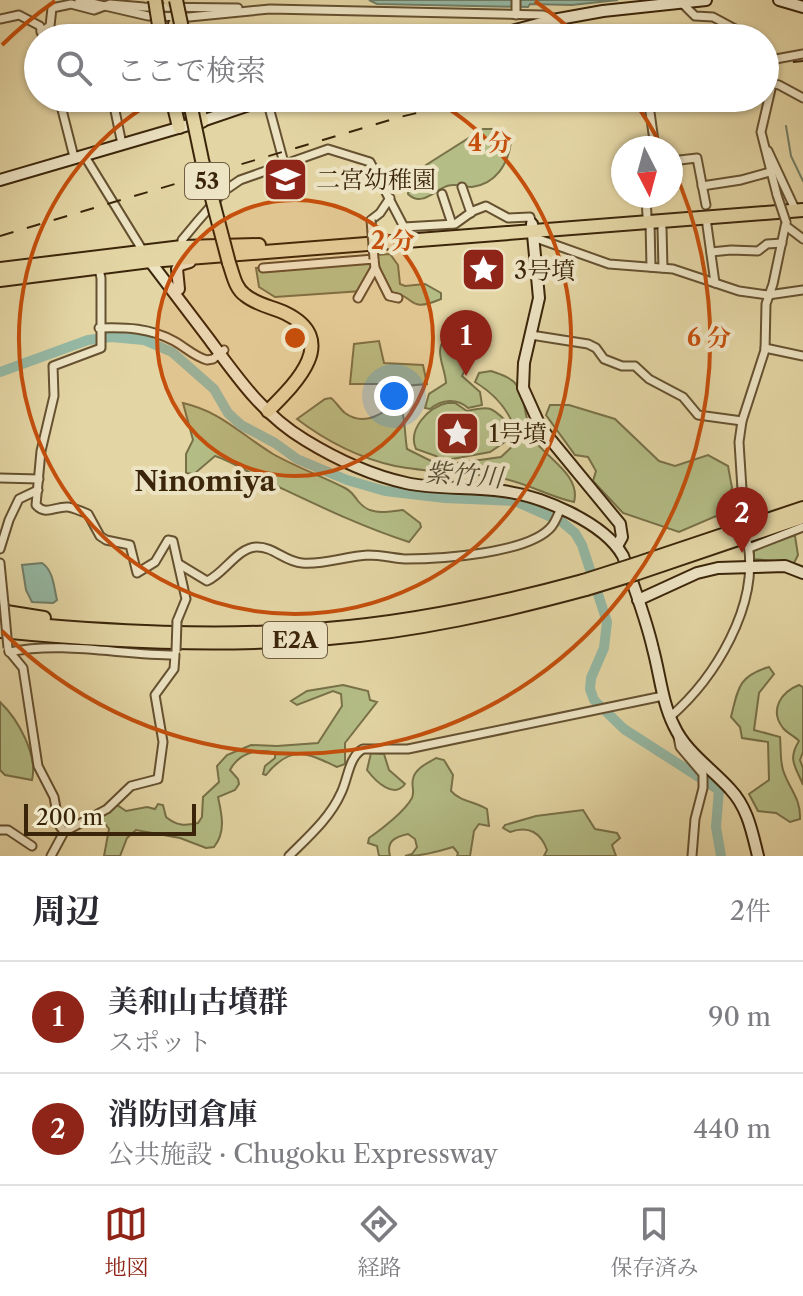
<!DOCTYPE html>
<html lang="ja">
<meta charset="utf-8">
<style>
:root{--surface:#fff;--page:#f7f7f7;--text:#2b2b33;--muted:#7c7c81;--line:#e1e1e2;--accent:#8f2418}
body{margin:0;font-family:"Libre Caslon Text","Noto Serif JP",serif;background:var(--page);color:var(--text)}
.compass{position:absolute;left:611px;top:136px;width:72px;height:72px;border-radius:50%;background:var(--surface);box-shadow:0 2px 6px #0004;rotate:174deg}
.scale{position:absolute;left:24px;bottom:20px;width:172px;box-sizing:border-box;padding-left:8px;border:4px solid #3b250a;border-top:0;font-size:22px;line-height:28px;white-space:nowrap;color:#3b250a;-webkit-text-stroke:6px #ede4c4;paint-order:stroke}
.you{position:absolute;left:394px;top:396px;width:28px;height:28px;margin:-20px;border:6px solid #fff;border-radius:50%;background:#1a73e8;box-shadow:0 0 0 12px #1a73e833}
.badge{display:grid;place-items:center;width:52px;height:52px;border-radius:50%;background:var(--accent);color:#fff;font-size:26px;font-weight:700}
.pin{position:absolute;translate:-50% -66px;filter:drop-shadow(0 2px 4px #0008)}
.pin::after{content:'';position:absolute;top:42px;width:28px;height:24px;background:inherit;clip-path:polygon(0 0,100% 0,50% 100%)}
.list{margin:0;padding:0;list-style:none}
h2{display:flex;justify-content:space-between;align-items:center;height:104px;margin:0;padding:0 32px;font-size:34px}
h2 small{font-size:26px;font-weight:400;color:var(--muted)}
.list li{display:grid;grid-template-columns:52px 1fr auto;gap:24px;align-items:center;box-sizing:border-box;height:112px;padding:0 32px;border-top:2px solid var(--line)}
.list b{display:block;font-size:30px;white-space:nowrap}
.list p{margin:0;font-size:26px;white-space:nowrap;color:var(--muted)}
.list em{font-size:26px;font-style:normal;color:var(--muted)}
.icon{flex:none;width:44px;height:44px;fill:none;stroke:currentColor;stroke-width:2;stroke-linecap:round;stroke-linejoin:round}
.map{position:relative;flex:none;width:803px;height:856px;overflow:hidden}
.search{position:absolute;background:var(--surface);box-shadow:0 2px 6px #0004;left:24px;right:24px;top:24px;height:88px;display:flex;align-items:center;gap:20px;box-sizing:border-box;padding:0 28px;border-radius:44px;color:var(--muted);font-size:30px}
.sheet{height:328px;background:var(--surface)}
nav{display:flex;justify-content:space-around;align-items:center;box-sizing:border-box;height:112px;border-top:2px solid var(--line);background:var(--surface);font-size:22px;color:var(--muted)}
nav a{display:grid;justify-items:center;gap:4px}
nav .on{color:var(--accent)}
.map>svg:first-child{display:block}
.green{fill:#b4bd86;stroke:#787148;stroke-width:2}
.water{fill:#95b9a5;stroke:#717e67;stroke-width:2}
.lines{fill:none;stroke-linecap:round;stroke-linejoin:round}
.stream{stroke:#717e67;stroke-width:2}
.river{stroke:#95b9a5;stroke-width:10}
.street-casing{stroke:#655130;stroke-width:11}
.secondary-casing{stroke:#3b250a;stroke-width:14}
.highway-casing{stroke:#3b250a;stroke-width:16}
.street{stroke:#ede4c4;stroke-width:7}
.secondary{stroke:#ede4c4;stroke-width:10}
.highway{stroke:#e4d5a4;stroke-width:12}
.rail{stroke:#3b250a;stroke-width:2;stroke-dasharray:14 14;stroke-linecap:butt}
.street-bridge-casing{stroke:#655130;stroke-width:11;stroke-linecap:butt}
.highway-bridge-casing{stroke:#3b250a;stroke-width:16;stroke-linecap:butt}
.street-bridge{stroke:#ede4c4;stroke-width:7}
.highway-bridge{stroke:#e4d5a4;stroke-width:12}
.ring{fill:none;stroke:#c54f0c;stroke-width:4}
.labels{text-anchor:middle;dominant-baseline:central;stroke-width:8;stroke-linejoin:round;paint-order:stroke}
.shield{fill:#ede4c4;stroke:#705e42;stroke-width:2}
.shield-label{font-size:22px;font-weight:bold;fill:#3b250a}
.poi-label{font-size:24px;fill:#3b250a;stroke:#ede4c4;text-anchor:start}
.water-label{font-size:26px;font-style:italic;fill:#524a31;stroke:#ede4c4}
.quarter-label{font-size:28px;font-weight:bold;fill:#3b250a;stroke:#ede4c4}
.centre{fill:#c54f0c;stroke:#ede4c4;stroke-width:4}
.ring-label{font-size:24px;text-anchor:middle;font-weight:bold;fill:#c54f0c;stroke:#ede4c4;stroke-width:8;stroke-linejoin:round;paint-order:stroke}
</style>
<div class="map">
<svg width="803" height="856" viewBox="0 0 803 856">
<rect width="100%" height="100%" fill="#e4d5a4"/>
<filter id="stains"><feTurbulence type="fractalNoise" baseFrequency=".0025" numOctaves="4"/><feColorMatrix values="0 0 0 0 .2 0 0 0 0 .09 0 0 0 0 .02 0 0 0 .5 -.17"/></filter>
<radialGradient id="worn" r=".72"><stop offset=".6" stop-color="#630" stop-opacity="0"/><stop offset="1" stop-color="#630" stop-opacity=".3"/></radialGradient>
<g class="green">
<path d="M 483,129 L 501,129 L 511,142 C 508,164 496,184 472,187 C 464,187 456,183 447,186 C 434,191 421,207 408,194 L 410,179 L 426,165 Z"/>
<path d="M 390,254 L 398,265 L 400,284 L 405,286 L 425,284 L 441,293 L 441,299 C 406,314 417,295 390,292 L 378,269 L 377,255 Z"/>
<path d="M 373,260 L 374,267 L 362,291 L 275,297 L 259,287 L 256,268 Z"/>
<path d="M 448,335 L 464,351 L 473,354 L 462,376 L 480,392 L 482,405 L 468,408 C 457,398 442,399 430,409 L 425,408 L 429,394 L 446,383 C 445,366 432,349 448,335 Z"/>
<path d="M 379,341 L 384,363 L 423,365 L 427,384 L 393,387 L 391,384 L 350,384 L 354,344 Z"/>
<path d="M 491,371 C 499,374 508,376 514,382 C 528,397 523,423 535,441 C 548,459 581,476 574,502 C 550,497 529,484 505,479 C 469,472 431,473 395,466 C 359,458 326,441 297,419 L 325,399 L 331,398 C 336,402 340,409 345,413 C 364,427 386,414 397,398 C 406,415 404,430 407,449 L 431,461 L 451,464 L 501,457 L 518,441 C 513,414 498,396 475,382 L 479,373 Z"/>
<path d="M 183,403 C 222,412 240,434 273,454 C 296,467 321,476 345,488 C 351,491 354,495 358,501 C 370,516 385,512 403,510 L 420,523 L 421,527 L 409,542 C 359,526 313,503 266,481 C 248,473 234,462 215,456 L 194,474 L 186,473 L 186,454 L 193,440 Z"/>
<path d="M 447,403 L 455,403 L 467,411 C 493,405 492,408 510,425 L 511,438 L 490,452 L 447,460 L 416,449 C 407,429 429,407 447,403 Z"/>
<path d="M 550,405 L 569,405 L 615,419 L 659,461 L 675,466 L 708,455 L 728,466 L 732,488 L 721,514 L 679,532 L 623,513 L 593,481 L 596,471 L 588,457 L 575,455 L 546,415 Z"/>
<path d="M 792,536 L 795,536 L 798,555 L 794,563 L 754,559 L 754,549 Z"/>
<path d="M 769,667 L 774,674 L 759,693 L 754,730 L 780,737 C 781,748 780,760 783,770 C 789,789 801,798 800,819 L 790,822 L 776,813 L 758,811 L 749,794 L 769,780 L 768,742 L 742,738 L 740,727 L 731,717 C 738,689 738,676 769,667 Z"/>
<path d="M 343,685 L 368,691 L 370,700 L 377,702 L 345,743 L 345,764 L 337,767 C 306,752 290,745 266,775 L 263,774 L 265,766 L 275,758 L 275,753 C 257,748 239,753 230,770 L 238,779 L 239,784 L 235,790 L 218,797 C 222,815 226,832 214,847 L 206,848 L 180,838 L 136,830 L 127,838 L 120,856 L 104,856 L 109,829 L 106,825 L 94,823 L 92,820 L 117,805 L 126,811 L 147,807 L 155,809 L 158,804 L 163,805 L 166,817 C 177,826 185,826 198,823 L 202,817 L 203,797 L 219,782 L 217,766 L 227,755 L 251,745 L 277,746 L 318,743 L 342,706 L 341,694 L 333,691 L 297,705 L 291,701 L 307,691 Z"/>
<path d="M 799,685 L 803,687 L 803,752 L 800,760 L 803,768 L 803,785 C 796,767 787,760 799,741 C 795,736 788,734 783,728 C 769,710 781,692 799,685 Z"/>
<path d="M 0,702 C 18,719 38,755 32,780 L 5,775 L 0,770 Z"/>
<path d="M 371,753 L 384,754 L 389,770 L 405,784 C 394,799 376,782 367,770 Z"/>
<path d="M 436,758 L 444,760 L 453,775 L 451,791 C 461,802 474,801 487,809 L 489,826 L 479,824 L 474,831 L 470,856 L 457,856 L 458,853 L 453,847 C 436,852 422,856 405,856 L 412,854 L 417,847 L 415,839 L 408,834 C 395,837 386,841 390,856 L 379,856 L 377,846 L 368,843 L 369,838 C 382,829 405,811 412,798 C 415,790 411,786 413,779 C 415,768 428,763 436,758 Z"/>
<path d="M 583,810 L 595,829 L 617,833 L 620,838 L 612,845 L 616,856 L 544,856 L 547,850 C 541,833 529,825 510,832 L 503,828 L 505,825 L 536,816 Z"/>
</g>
<g class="water">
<path d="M 369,0 L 618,0 L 572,5 L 530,4 L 528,7 L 377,4 Z"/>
<path d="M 42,563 C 54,571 54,589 57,600 L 53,603 L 32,602 L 26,590 L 22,565 Z"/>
</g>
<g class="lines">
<g class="stream">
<path d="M 701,38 L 708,34 L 719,38"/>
<path d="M 786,126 L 791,156 L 803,181"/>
</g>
<path class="river" d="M 0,372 L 88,340 L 111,337 L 144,340 L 172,352 L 214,389 L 228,413 L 241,425 L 275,443 L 297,459 L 347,480 L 385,491 L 445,498 L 515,501 L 562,522 L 575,533 L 582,545 L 607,622 L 604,648 L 591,678 L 590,689 L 594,700 L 624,729 L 719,790 L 716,827 L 721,856"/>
<defs>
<g id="street">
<path d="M 79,0 L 148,16 L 189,17 L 270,9 L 543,15 L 553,19"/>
<path d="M 682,3 L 695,16 L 713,17 L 752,38"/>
<path d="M 516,15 L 516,0"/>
<path d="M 0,19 L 19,15 L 40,26 L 43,38"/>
<path d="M 41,32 L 50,26 L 52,8 L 71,4 L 94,10 L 110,4 L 144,7 L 238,8"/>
<path d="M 765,61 L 803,54"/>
<path d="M 765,65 L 771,89 L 761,132 L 777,195"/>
<path d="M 767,82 L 779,85 L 803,98"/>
<path d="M 59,98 L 74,157"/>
<path d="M 107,98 L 114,106 L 122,144"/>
<path d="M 648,98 L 655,148"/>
<path d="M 267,100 L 284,163"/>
<path d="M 60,104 L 84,98"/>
<path d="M 768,151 L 796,211"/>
<path d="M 84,155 L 143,251"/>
<path d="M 671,161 L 697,158 L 706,205"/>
<path d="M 702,186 L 741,180 L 770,172"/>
<path d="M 462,187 L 471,213"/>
<path d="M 442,194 L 452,224"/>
<path d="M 646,196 L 647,216"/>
<path d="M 706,218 L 715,283"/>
<path d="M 371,220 L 380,213 L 390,198"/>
<path d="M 650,222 L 651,267"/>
<path d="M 786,226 L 803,239"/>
<path d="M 404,227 L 455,224 L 473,211 L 486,206 L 508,218 L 530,217 L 532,224"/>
<path d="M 662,228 L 663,268"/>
<path d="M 533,237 L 609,264 L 673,269 L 739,291 L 768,295 L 803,290"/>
<path d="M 182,249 L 182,240 L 197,222 L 224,191 L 240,180 L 328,149 L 370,162 L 404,227 L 408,241"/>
<path d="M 711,252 L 731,250 L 758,251 L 767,244 L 782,243"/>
<path d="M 98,265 L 101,278 L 101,348 L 53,366 L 54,396 L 41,451 L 36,505 C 46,516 55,506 68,507 C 74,508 81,511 88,514 L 100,536 L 106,540 L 130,545 L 137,573 L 155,562 L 168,540 L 173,541 L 186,599 L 177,621"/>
<path d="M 263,268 L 374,259 L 375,268 L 358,298"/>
<path d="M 375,268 L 389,296 L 398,298"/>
<path d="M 99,328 C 126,327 150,328 174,341 C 185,347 195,357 207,360 L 213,359 L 224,350"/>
<path d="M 531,335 L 588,344 L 596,348 L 604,359 L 622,366 L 635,366 L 649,379 L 683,397 L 698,415 L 742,421"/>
<path d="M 765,348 L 803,356"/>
<path d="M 0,478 L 39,479"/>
<path d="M 744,521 L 739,442 L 742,421 L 765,350 L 766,304 L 773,284 L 786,222"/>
<path d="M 749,548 L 803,527"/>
<path d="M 0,549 L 9,520 L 19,499 L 38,490"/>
<path d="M 0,563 L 4,604"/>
<path d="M 179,564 L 207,581 C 224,574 237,548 256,547 C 273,546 285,562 302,563 C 324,565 346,556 368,555 C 381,555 393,558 405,559 C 438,559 530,554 552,526 C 555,522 558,515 560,510"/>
<path d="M 9,651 L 23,668 L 38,766 L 54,797 L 59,825 L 64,832"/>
<path d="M 9,652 C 63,641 121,655 175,655 L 174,669 L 155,695 L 163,742 L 158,779 L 131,786 L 107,809 L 64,832 L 51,856"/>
<path d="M 670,717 C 715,678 759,606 748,544"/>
<path d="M 678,737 L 680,747 L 703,774 L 703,788 L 695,819 L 692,856"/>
<path d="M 0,830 L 8,830 L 32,846"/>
<path d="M 289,856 C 308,837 330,818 341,793 C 348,779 349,756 363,749 L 408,749 L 663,696"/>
</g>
<g id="secondary">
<path d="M 779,0 L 803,7"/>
<path d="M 485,38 L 553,20 L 603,11 L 706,0"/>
<path d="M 0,180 L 202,121 L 270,98"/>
<path d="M 532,224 L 539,298 L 524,363 L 523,388 L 541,428 L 620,524 L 622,537 L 617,546"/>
<path d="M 146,256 C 167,284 188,311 209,339 C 237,377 263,415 305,440 C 336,459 370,475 406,483 C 438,490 470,486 503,491 C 541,496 604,522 623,556 C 634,587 646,618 653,649 C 660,675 662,702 674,726 C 686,752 711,768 730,789 C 748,808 752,832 758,856"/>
<path d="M 179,289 L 177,269 L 180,265 L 190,262"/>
<path d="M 638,600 L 697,573 L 718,568 L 785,566 L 803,573"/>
</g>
<g id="highway">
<path d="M 169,0 L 170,1"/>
<path d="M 175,24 L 177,38"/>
<path d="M 172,98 L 179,127"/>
<path d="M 196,98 L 202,121"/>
<path d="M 229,263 C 233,274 235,288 245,295 C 257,305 272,307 285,313 C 341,340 295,384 268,411"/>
<path d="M 0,269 L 182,247 L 259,245"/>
<path d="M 0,280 L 150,261 L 803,210"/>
<path d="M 636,564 L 803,508"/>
<path d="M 638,573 L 803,517"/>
<path d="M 0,611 L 44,618"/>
<path d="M 0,622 C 109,632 218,638 327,629 C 414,622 499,604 583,581"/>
<path d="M 0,631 C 109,642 219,647 329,638 C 416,631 501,612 586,589"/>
</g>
</defs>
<use href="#street" class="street-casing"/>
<use href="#secondary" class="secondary-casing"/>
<use href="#highway" class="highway-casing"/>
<use href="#street" class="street"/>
<use href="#secondary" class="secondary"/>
<use href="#highway" class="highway"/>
<g class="rail">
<path d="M 765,65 L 803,61"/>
<path d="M 0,236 L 400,117 L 480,98"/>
</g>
<defs>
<g id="street-bridge">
<path d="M 777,195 L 786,222"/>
<path d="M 371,220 L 374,259"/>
<path d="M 4,604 L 8,648"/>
<path d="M 176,651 L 177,621"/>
</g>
<g id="highway-bridge">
<path d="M 155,0 L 161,38"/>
<path d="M 176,0 L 184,38"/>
<path d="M 189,98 L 202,160 L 229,263"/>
<path d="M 583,581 L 636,564"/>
<path d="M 586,589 L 638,573"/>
</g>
</defs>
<use href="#street-bridge" class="street-bridge-casing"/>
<use href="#highway-bridge" class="highway-bridge-casing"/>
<use href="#street-bridge" class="street-bridge"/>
<use href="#highway-bridge" class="highway-bridge"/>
</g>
<circle cx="295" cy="338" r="138" fill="#c54f0c" fill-opacity=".12"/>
<g class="ring">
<circle cx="295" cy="338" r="138"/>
<path d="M433 99A276 276 0 1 1 157 99"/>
<path d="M2 45A414 414 0 0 1 55 1M535 1A414 414 0 0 1 580 38M634 101A414 414 0 0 1 662 147M672 166A414 414 0 0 1 2 631"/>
</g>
<defs>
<symbol id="school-square" viewBox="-11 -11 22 22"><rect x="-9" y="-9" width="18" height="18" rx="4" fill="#8f2418" stroke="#ede4c4"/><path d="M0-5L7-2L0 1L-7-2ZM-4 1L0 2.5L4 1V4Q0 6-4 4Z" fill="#fff"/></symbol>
<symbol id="sight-square" viewBox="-11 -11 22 22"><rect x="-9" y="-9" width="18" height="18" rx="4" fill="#8f2418" stroke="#ede4c4"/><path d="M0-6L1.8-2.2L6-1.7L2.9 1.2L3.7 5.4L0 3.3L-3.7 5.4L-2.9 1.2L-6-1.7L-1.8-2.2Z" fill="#fff"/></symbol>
</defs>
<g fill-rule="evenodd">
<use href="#school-square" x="260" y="154" width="51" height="51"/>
<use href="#sight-square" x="458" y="244" width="51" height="51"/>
<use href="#sight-square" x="432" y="408" width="51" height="51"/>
</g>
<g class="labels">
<g class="shield">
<rect x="185" y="163" width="44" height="36" rx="6"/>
<rect x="263" y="622" width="64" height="36" rx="6"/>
</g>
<g class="shield-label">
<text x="207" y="181">53</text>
<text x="295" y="640">E2A</text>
</g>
<g class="poi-label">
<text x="316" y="179">二宮幼稚園</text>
<text x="514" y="270">3号墳</text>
<text x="489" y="433">1号墳</text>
</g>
<g class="water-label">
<text transform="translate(464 475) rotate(4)">紫竹川</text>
</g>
<g class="quarter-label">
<text x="205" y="481">Ninomiya</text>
</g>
</g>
<circle cx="295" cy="338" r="12" class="centre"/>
<g class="ring-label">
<text x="490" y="151">4 分</text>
<text x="393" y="249">2 分</text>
<text x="709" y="346">6 分</text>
</g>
<rect width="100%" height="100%" filter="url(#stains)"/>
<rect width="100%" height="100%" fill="url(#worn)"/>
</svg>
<svg class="compass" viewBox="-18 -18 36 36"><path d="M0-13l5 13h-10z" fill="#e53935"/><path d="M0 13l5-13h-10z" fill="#7c7c81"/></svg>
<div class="scale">200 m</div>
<div class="you"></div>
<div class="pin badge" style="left:466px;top:376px">1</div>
<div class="pin badge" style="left:742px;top:553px">2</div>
<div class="search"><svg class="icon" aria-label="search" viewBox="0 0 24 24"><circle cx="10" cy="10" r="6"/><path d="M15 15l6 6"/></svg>ここで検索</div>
</div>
<section class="sheet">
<h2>周辺<small>2件</small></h2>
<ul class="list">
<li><span class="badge">1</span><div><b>美和山古墳群</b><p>スポット</p></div><em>90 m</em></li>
<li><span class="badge">2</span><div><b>消防団倉庫</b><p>公共施設 · Chugoku Expressway</p></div><em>440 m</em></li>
</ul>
</section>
<nav>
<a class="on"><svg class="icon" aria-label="map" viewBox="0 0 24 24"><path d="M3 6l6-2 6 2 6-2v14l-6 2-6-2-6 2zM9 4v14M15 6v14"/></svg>地図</a>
<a><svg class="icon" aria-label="directions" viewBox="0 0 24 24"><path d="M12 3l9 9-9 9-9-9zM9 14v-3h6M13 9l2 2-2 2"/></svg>経路</a>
<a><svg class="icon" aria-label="saved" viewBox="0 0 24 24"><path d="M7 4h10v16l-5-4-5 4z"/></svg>保存済み</a>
</nav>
